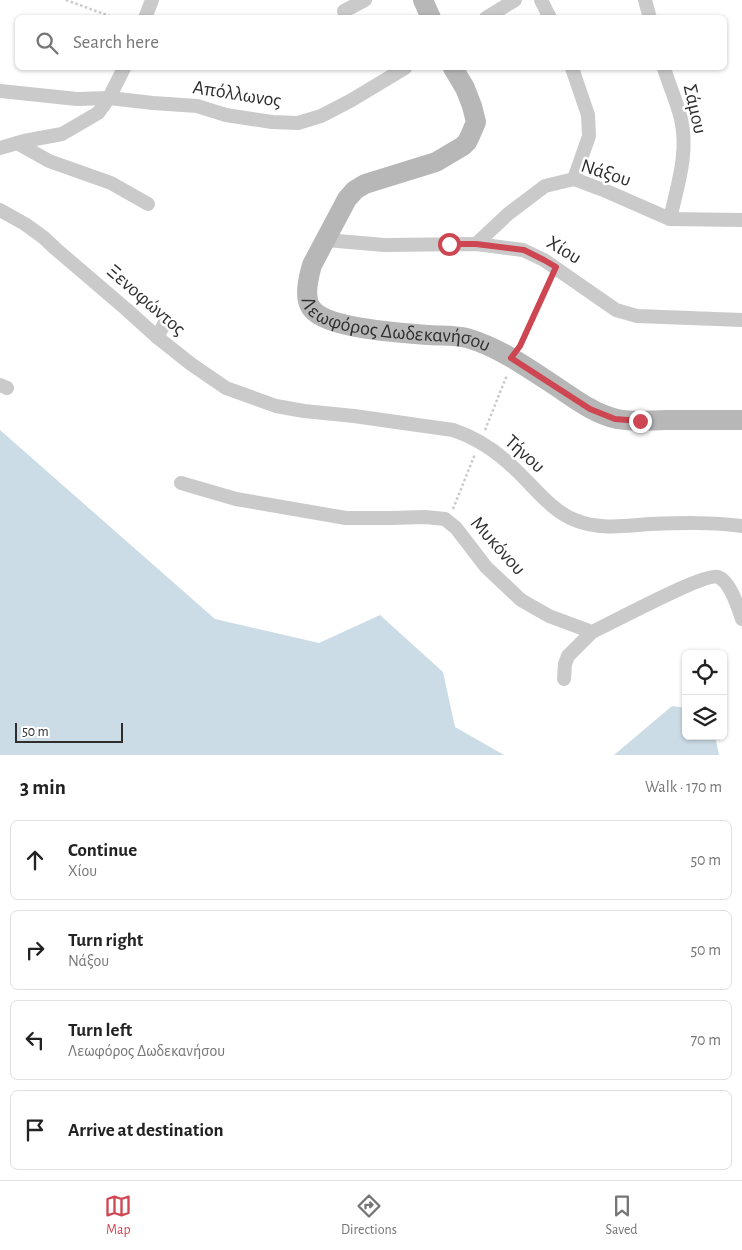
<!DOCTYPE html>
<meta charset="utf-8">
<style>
:root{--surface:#fff;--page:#f6f6f6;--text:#222;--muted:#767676;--line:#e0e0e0;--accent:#ce4652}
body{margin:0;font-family:"Alegreya Sans",sans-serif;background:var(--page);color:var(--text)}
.controls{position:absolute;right:15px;bottom:15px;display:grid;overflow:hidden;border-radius:8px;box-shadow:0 1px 4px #0004}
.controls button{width:45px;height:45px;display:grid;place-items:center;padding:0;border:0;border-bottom:1px solid var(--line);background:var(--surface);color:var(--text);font:25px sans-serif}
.scale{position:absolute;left:15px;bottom:12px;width:108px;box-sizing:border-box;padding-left:5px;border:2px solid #2d2d2d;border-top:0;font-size:14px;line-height:18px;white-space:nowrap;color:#2d2d2d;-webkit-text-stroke:4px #fff;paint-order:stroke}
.stop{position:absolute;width:15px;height:15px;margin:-11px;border:4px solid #ce4652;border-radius:50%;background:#fff}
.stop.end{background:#ce4652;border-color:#fff;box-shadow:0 1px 5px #0008}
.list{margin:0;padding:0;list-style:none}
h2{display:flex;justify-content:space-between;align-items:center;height:65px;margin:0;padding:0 20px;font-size:21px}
h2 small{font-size:16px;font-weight:400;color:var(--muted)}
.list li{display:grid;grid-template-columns:32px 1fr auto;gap:15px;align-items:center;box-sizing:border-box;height:80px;margin:0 10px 10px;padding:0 10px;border:1px solid var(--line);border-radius:8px}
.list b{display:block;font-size:19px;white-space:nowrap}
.list p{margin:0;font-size:16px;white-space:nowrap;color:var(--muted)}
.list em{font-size:16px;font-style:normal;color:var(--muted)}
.icon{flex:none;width:28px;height:28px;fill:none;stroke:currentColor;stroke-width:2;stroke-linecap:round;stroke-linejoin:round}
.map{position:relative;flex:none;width:742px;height:755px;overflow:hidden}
.search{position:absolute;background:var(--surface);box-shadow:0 1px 4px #0004;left:15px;right:15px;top:15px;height:55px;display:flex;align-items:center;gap:12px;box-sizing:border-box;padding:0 18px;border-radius:8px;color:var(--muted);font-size:19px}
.sheet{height:425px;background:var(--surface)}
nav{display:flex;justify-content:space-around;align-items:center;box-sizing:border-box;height:70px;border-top:1px solid var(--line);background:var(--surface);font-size:14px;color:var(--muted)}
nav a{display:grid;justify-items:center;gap:2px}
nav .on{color:var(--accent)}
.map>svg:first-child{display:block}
.water{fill:#cbdce6}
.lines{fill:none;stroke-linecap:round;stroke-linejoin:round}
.path{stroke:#cacaca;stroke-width:2.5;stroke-dasharray:2.5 2.5;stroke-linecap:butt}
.street{stroke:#cacaca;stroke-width:14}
.secondary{stroke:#b7b7b7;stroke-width:20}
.route{stroke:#ce4652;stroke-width:6}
.labels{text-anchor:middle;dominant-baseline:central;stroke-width:5;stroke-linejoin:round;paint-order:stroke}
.street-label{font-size:20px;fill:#2d2d2d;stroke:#fff}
</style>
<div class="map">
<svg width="742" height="755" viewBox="0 0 742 755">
<rect width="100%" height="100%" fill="#fff"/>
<g class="water">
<path d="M 0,430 L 215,619 L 319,643 L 380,615 L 443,672 L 455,727 L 504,755 L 0,755 Z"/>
<path d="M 672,706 L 686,708 L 686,736 L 715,736 L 719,755 L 614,755 Z"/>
</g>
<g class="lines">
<g class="path">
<path d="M 66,0 L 115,18"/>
<path d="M 520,345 L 550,280"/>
<path d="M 485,430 L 507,375"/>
<path d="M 453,509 L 475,454"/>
</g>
<g class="street">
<path d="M 541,0 L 550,18"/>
<path d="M 645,0 L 650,18"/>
<path d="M 344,11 L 365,0"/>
<path d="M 145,18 L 152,0"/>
<path d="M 486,18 L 515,0"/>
<path d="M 572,68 L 588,115 L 589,136 L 574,179"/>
<path d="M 664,68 C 669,85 677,102 681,119 C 689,153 677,187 670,219"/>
<path d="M 0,91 L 77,99 L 109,98 L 153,103 L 197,106 L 226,115 L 272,122 L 298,123 L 321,116 L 350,101 L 405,68"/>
<path d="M 17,143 L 49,161 L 111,183 L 148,204"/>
<path d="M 0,148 L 24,141 L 62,134 L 98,113 L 109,98 L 124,68"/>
<path d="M 0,210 L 25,224 L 43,237 L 57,250 L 126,309 L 157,337 L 191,364 L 226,388 L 276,406 L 304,411 L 354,416 L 453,430 C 477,438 499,453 517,471 C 534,487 553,512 575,520 C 599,530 625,526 650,524 C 681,523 712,522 742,526"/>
<path d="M 326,240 L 384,245 L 476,244 L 523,250 L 544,260 L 616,310 L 637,316 L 742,320"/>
<path d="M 476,244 L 508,214 L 545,186 L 574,179 L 606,191 L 670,219 L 742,220"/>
<path d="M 157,337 L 166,321"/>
<path d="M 0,385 L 7,388"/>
<path d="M 181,483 L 236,499 L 346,518 L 391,518 L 425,517 L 445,519 L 456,528 L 486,567 L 521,600 L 549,616 L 592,632 C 610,624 705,572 718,577 C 730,581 738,607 742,619"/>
<path d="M 564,679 L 565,664 L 568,656 L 592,632"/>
</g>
<g class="secondary">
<path d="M 423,0 L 431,18"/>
<path id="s1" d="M 453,68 L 465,88 L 472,106 L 476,122 L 470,136 L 467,142 L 463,146 L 436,162 L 365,184 L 355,190 L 347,199 L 312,265 C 308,279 302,302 315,312 C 334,329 402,333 429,335 C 442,336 454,335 467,338 C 501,348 531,370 560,389 C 578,401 595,414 617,419 C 633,422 650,421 666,420 C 691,420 717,420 742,420"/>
</g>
</g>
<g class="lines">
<path class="route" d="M 449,244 L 476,244 L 524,250 L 544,260 L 556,267 L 520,346 L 511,358 L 590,409 L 615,419 L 640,421"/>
</g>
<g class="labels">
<g class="street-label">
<text transform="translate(237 94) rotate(9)">Απόλλωνος</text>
<text transform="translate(695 109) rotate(77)">Σάμου</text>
<text transform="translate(606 173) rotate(18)">Νάξου</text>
<text transform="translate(564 250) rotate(31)">Χίου</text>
<text transform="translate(146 300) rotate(41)">Ξενοφώντος</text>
<text stroke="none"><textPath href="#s1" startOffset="422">Λεωφόρος Δωδεκανήσου</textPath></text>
<text transform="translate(525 454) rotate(42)">Τήνου</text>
<text transform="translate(498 546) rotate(48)">Μυκόνου</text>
</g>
</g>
</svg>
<div class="controls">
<button><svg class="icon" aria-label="locate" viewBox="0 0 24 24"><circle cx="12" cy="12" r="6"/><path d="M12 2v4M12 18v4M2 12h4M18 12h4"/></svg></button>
<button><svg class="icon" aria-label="layers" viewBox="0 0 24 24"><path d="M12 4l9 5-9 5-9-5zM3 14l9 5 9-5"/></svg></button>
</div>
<div class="scale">50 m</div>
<div class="stop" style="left:449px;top:244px"></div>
<div class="stop end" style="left:640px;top:421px"></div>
<div class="search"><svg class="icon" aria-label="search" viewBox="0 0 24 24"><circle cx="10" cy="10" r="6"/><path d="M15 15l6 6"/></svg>Search here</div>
</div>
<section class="sheet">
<h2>3 min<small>Walk · 170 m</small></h2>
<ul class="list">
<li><svg class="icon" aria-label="ahead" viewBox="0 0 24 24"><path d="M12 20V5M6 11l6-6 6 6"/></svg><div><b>Continue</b><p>Χίου</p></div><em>50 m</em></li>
<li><svg class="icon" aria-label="right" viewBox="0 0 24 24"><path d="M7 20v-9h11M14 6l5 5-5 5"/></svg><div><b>Turn right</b><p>Νάξου</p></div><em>50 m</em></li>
<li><svg class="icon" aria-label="left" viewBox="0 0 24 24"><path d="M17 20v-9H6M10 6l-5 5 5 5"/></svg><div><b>Turn left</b><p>Λεωφόρος Δωδεκανήσου</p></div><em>70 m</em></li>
<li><svg class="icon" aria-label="arrive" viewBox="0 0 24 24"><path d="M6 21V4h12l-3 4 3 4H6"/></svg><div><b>Arrive at destination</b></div></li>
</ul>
</section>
<nav>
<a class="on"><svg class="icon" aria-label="map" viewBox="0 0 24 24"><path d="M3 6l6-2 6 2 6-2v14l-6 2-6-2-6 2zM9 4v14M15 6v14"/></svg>Map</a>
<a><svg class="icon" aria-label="directions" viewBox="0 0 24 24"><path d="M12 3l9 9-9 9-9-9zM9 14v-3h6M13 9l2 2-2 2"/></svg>Directions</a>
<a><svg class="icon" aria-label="saved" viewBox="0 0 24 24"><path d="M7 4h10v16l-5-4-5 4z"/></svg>Saved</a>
</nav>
